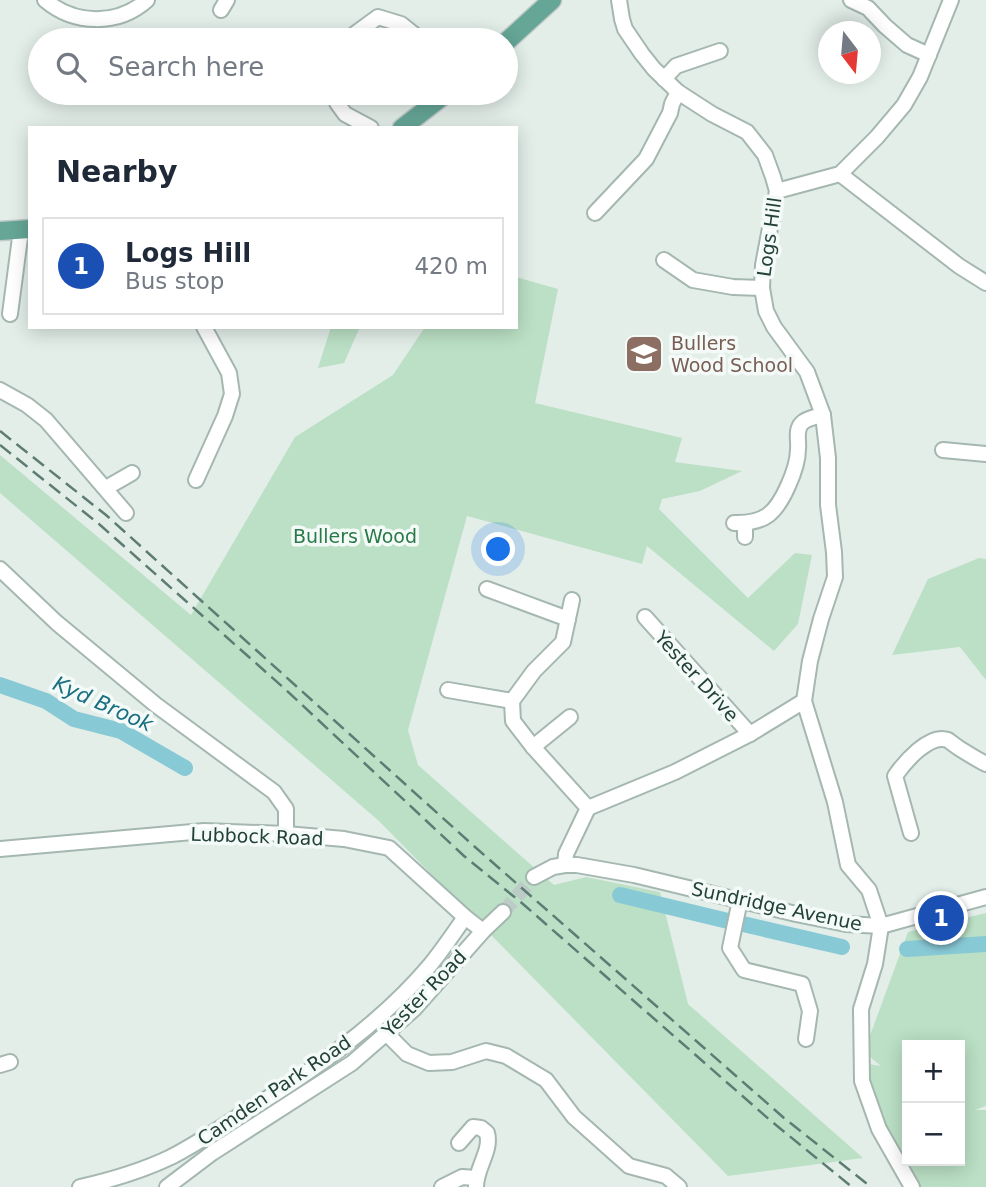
<!DOCTYPE html>
<meta charset="utf-8">
<style>
:root{--surface:#fff;--page:#f2f2f3;--text:#1f2937;--muted:#747a83;--line:#e0e1e3;--accent:#825044}
body{margin:0;font-family:"DejaVu Sans",sans-serif;background:var(--page);color:var(--text)}
.controls{position:absolute;right:21px;bottom:21px;display:grid;overflow:hidden;border-radius:0px;box-shadow:0 4px 18px #0003}
.controls button{width:63px;height:63px;display:grid;place-items:center;padding:0;border:0;border-bottom:2px solid var(--line);background:var(--surface);color:var(--text);font:35px sans-serif}
.compass{position:absolute;left:818px;top:21px;width:63px;height:63px;border-radius:50%;background:var(--surface);box-shadow:0 4px 18px #0003;rotate:164deg}
.you{position:absolute;left:499px;top:550px;width:24px;height:24px;margin:-18px;border:5px solid #fff;border-radius:50%;background:#1a73e8;box-shadow:0 0 0 10px #1a73e833}
.badge{display:grid;place-items:center;width:46px;height:46px;border-radius:50%;background:var(--accent);color:#fff;font-size:23px;font-weight:700}
.pin{position:absolute;translate:-50% -50%;border:4px solid #fff;box-shadow:0 2px 7px #0006}
.list{margin:0;padding:0;list-style:none}
h2{display:flex;justify-content:space-between;align-items:center;height:91px;margin:0;padding:0 28px;font-size:30px}
h2 small{font-size:23px;font-weight:400;color:var(--muted)}
.list li{display:grid;grid-template-columns:46px 1fr auto;gap:21px;align-items:center;box-sizing:border-box;height:98px;margin:0 14px 14px;padding:0 14px;border:2px solid var(--line);border-radius:0px}
.list b{display:block;font-size:26px;white-space:nowrap}
.list p{margin:0;font-size:23px;white-space:nowrap;color:var(--muted)}
.list em{font-size:23px;font-style:normal;color:var(--muted)}
.icon{flex:none;width:38px;height:38px;fill:none;stroke:currentColor;stroke-width:2;stroke-linecap:round;stroke-linejoin:round}
.map{position:relative;flex:none;width:986px;height:1187px;overflow:hidden}
.search{position:absolute;background:var(--surface);box-shadow:0 4px 18px #0003;left:28px;top:28px;width:490px;height:77px;display:flex;align-items:center;gap:18px;box-sizing:border-box;padding:0 24px;border-radius:38px;color:var(--muted);font-size:26px}
.panel{position:absolute;background:var(--surface);box-shadow:0 4px 18px #0003;left:28px;top:126px;width:490px;height:203px;border-radius:0px}
.map>svg:first-child{display:block}
.green{fill:#bbe0c5;fill-rule:evenodd}
.lines{fill:none;stroke-linecap:round;stroke-linejoin:round}
.river{stroke:#88c9d6;stroke-width:16}
.minor-tunnel{stroke:#bccbc6;stroke-width:14;stroke-dasharray:14 7;stroke-linecap:butt}
.minor-casing{stroke:#a5b7b1;stroke-width:18}
.major-casing{stroke:#c1cac8;stroke-width:21}
.minor{stroke:#fff;stroke-width:14}
.major{stroke:#65a696;stroke-width:18}
.rail{stroke:#5c7c74;stroke-width:2.5;stroke-dasharray:14 7;stroke-linecap:butt}
.labels{text-anchor:middle;dominant-baseline:central;stroke-width:7;stroke-linejoin:round;paint-order:stroke}
.street-label{font-size:19px;fill:#224139;stroke:#f4faf7}
.education-label{font-size:19px;fill:#785e54;stroke:#f4faf7;text-anchor:start}
.park-label{font-size:19px;fill:#297a49;stroke:#f4faf7}
.water-label{font-size:21px;font-style:italic;fill:#176f81;stroke:#f4faf7}
</style>
<div class="map">
<svg width="986" height="1187" viewBox="0 0 986 1187">
<rect width="100%" height="100%" fill="#e3eee9"/>
<g class="green">
<path d="M 516,277 L 558,289 L 535,403 L 682,438 L 675,462 L 742,471 L 700,491 L 662,499 L 659,509 L 748,598 L 795,553 L 812,555 L 798,624 L 774,651 L 647,546 L 642,564 L 467,516 L 408,730 L 418,765 L 554,885 L 586,877 L 660,892 L 688,1004 L 863,1158 L 728,1176 L 379,821 L 0,493 L 0,455 L 191,615 L 295,437 L 393,375 L 425,327 L 516,327 Z"/>
<path d="M 331,327 L 360,327 L 344,363 L 318,368 Z"/>
<path d="M 979,558 L 986,559 L 986,680 L 960,647 L 892,655 L 928,579 Z"/>
<path d="M 986,913 L 986,1106 L 975,1110 L 986,1110 L 986,1187 L 918,1187 L 883,1125 L 869,1080 L 869,1064 L 881,1066 L 864,1052 L 908,932 ZM 907,1045 L 960,1045 L 960,1161 L 907,1161 Z"/>
</g>
<g class="lines">
<g class="river">
<path d="M 0,685 L 46,701 L 74,719 L 121,731 L 185,768"/>
<path d="M 620,895 L 728,921"/>
<path d="M 743,924 L 842,947"/>
<path d="M 907,949 L 986,944"/>
</g>
<path class="minor-tunnel" d="M 503,912 L 534,877"/>
<defs>
<g id="minor">
<path d="M 45,0 C 74,25 118,26 147,0"/>
<path d="M 619,0 L 622,19 L 625,29 L 642,54 L 654,69 L 678,92 L 712,114 L 747,132 L 765,155 L 773,177 L 777,191 L 763,265 L 762,288 L 766,311 L 774,327 L 807,372 L 823,415 L 828,458 L 828,505 L 834,552 L 835,577 L 821,619 L 810,661 L 804,701 L 835,802 L 848,865 L 869,890 L 881,926 L 875,964 L 861,1009 L 862,1081 L 879,1129 L 912,1187"/>
<path d="M 851,0 L 868,8 L 885,26 L 907,45 L 929,55"/>
<path d="M 221,10 L 227,0"/>
<path d="M 348,39 L 378,17 L 401,24 L 421,40"/>
<path d="M 664,79 L 676,66 L 720,51"/>
<path d="M 337,103 L 345,114 L 371,128"/>
<path d="M 840,174 L 959,266 L 986,283"/>
<path d="M 777,191 L 840,174 L 877,137 L 904,105 L 920,77 L 951,0"/>
<path d="M 595,213 L 646,159 L 670,113 L 672,104 L 678,92"/>
<path d="M 664,260 L 693,280 L 733,287 L 762,288"/>
<path d="M 10,314 L 21,230"/>
<path d="M 0,390 L 27,405 L 46,420 L 126,513"/>
<path d="M 943,450 L 986,454"/>
<path d="M 196,480 L 225,416 L 232,394 L 229,373 L 204,327"/>
<path d="M 106,488 L 132,473"/>
<path d="M 734,523 C 765,524 776,513 788,486 C 793,475 798,462 798,449 C 799,440 795,430 802,423 C 807,418 816,417 823,415"/>
<path d="M 745,523 L 745,537"/>
<path d="M 0,569 L 57,623 L 156,705 L 274,792 L 286,809 L 286,834"/>
<path d="M 487,589 L 568,619"/>
<path d="M 572,600 L 563,642 L 534,671 L 512,701 L 513,721 L 533,747 L 588,808"/>
<path d="M 645,617 L 750,734"/>
<path d="M 448,690 L 512,701"/>
<path d="M 533,747 L 570,717"/>
<path d="M 911,833 L 895,776 C 904,763 929,733 948,740 C 952,743 957,747 962,750 C 970,755 978,760 986,764"/>
<path d="M 0,849 L 204,831 L 286,834 L 344,839 L 389,848 L 465,917 L 483,931"/>
<path d="M 565,865 L 566,854 L 588,808 L 675,772 L 750,734 L 804,701"/>
<path d="M 534,877 L 553,867 L 565,865 L 577,865 L 634,875 L 796,914 L 846,924 L 881,926 L 986,897"/>
<path d="M 740,900 L 730,948 L 744,970 L 802,984 L 810,1011 L 806,1039"/>
<path d="M 387,1034 L 407,1054 L 429,1063 L 452,1062 L 486,1051 L 506,1056 L 546,1080 L 574,1117 L 629,1166 L 666,1176 L 679,1187"/>
<path d="M 0,1065 L 10,1062"/>
<path d="M 459,1143 L 473,1127 L 481,1128 L 487,1133 C 492,1151 476,1167 476,1187"/>
<path d="M 80,1187 C 111,1180 142,1171 171,1157 C 196,1144 220,1128 244,1113 C 310,1073 381,1024 431,964 C 443,949 454,933 465,917"/>
<path d="M 167,1187 L 212,1153 L 352,1063 L 414,1009 L 483,931 L 503,912"/>
<path d="M 442,1187 L 462,1177 L 476,1178"/>
</g>
<g id="major">
<path d="M 506,42 L 552,0"/>
<path d="M 402,128 L 447,93"/>
<path d="M 0,231 L 30,229"/>
</g>
</defs>
<use href="#minor" class="minor-casing"/>
<use href="#major" class="major-casing"/>
<use href="#minor" class="minor"/>
<use href="#major" class="major"/>
<g class="rail">
<path d="M 0,431 L 106,515 L 475,847 L 784,1118 L 871,1187"/>
<path d="M 0,445 L 99,524 L 285,689 L 464,856 L 523,904 L 771,1121 L 852,1187"/>
</g>
</g>
<defs>
<symbol id="school-square" viewBox="-11 -11 22 22"><rect x="-9" y="-9" width="18" height="18" rx="4" fill="#8d6e63" stroke="#f4faf7"/><path d="M0-5L7-2L0 1L-7-2ZM-4 1L0 2.5L4 1V4Q0 6-4 4Z" fill="#fff"/></symbol>
</defs>
<g fill-rule="evenodd">
<use href="#school-square" x="622" y="332" width="44" height="44"/>
</g>
<g class="labels">
<g class="street-label">
<text transform="translate(769 237) rotate(-82)">Logs Hill</text>
<text transform="translate(697 676) rotate(48)">Yester Drive</text>
<text transform="translate(257 836) rotate(2)">Lubbock Road</text>
<text transform="translate(777 906) rotate(12)">Sundridge Avenue</text>
<text transform="translate(424 993) rotate(-46)">Yester Road</text>
<text transform="translate(274 1090) rotate(-34)">Camden Park Road</text>
</g>
<g class="education-label">
<text x="671" y="343">Bullers<tspan x="671" dy="22">Wood School</tspan></text>
</g>
<g class="park-label">
<text x="355" y="536">Bullers Wood</text>
</g>
<g class="water-label">
<text transform="translate(103 704) rotate(24)">Kyd Brook</text>
</g>
</g>
</svg>
<div class="controls">
<button>+</button>
<button>−</button>
</div>
<svg class="compass" viewBox="-18 -18 36 36"><path d="M0-13l5 13h-10z" fill="#e53935"/><path d="M0 13l5-13h-10z" fill="#747a83"/></svg>
<div class="you"></div>
<div class="pin badge" style="left:941px;top:918px;background:#1a4fb4">1</div>
<div class="search"><svg class="icon" aria-label="search" viewBox="0 0 24 24"><circle cx="10" cy="10" r="6"/><path d="M15 15l6 6"/></svg>Search here</div>
<section class="panel">
<h2>Nearby<small></small></h2>
<ul class="list">
<li><span class="badge" style="background:#1a4fb4">1</span><div><b>Logs Hill</b><p>Bus stop</p></div><em>420 m</em></li>
</ul>
</section>
</div>
